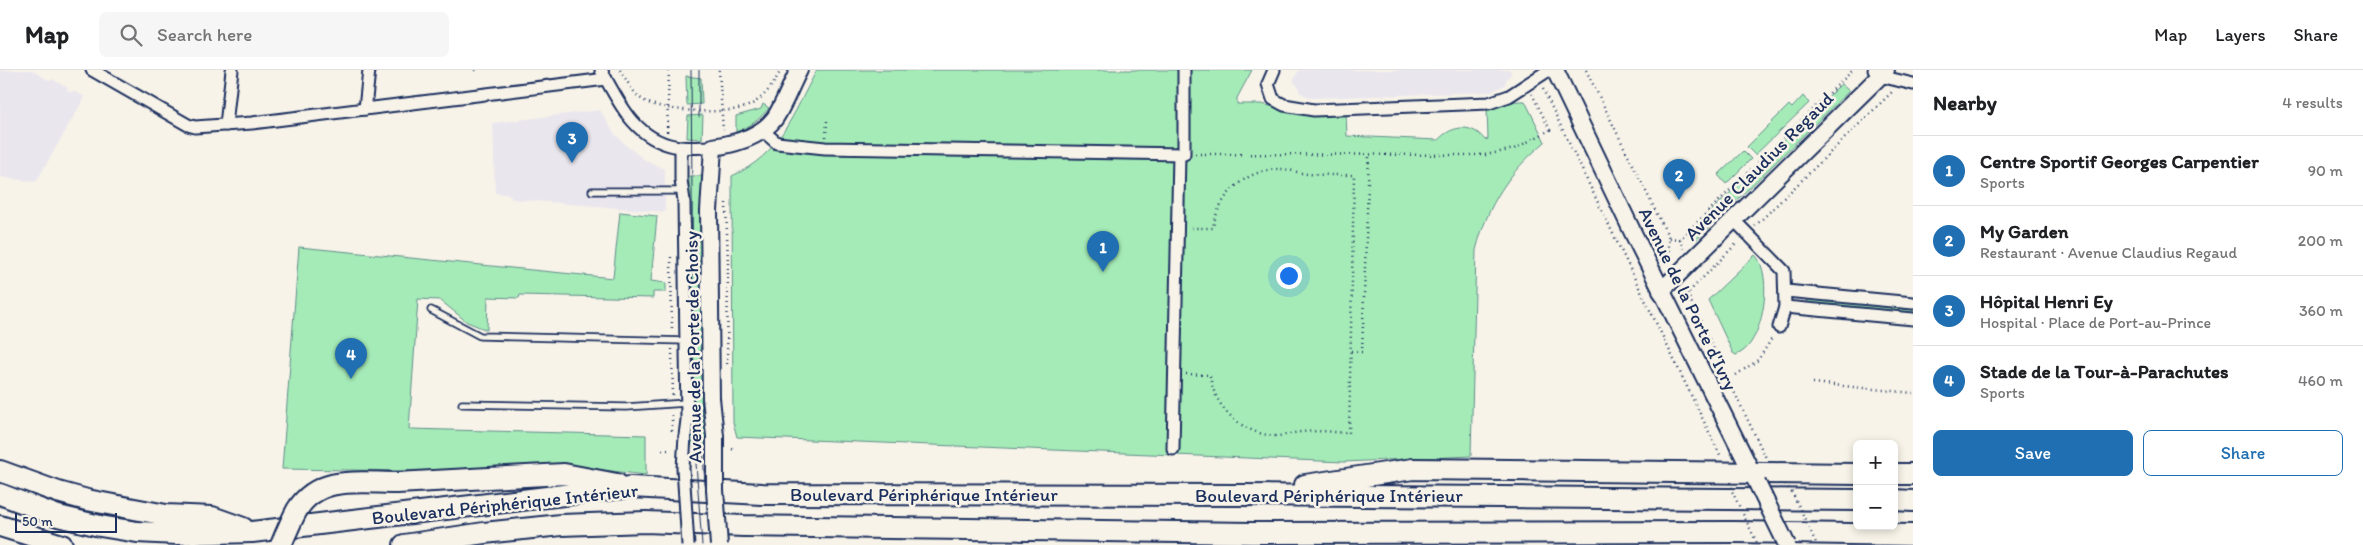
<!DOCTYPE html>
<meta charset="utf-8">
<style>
:root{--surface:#fff;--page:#f6f6f6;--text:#202124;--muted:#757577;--line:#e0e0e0;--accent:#1f6fb2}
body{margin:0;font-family:Itim,sans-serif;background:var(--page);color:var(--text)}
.controls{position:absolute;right:15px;bottom:15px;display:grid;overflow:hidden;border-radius:8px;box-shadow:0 2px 8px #0003}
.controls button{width:45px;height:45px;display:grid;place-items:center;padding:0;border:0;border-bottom:1px solid var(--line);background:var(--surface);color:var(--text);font:25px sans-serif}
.scale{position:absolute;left:15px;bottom:12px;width:102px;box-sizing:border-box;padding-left:5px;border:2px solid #1b2f5e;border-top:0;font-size:14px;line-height:18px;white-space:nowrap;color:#1b2f5e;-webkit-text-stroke:4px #f7f3e8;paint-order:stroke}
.you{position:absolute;left:1288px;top:205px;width:18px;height:18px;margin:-12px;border:4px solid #fff;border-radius:50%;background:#1a73e8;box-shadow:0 0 0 8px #1a73e833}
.badge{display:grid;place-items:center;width:32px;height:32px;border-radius:50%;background:var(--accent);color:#fff;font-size:16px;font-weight:700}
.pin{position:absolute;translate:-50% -41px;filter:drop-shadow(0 1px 2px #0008)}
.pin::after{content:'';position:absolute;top:26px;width:18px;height:15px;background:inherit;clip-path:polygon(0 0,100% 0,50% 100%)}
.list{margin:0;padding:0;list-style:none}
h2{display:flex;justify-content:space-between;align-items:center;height:65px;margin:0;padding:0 20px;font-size:21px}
h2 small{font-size:16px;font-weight:400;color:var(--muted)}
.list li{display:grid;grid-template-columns:32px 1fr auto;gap:15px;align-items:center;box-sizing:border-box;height:70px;padding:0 20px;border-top:1px solid var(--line)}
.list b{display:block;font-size:19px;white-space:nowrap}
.list p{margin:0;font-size:16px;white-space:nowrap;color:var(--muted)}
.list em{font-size:16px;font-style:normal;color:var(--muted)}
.actions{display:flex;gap:10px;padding:15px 20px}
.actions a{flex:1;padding:11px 0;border:1px solid var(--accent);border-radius:8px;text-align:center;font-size:18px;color:var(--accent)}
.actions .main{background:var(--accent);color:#fff}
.icon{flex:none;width:28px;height:28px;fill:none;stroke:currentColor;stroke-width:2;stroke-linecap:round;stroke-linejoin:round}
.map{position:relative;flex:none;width:1913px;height:475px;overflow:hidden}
header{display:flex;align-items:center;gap:30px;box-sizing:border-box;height:70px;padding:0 25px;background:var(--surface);border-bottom:1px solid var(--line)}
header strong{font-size:24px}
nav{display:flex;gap:28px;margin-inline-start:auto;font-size:18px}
.search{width:350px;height:45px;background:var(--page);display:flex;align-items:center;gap:12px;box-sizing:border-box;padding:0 18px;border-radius:8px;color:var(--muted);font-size:19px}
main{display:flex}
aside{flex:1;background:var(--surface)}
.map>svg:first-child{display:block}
.built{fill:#eae6ee}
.green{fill:#a5ebb7;stroke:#608d8a}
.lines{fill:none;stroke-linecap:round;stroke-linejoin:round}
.lane-casing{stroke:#1b2f5e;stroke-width:9}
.street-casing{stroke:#1b2f5e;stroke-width:15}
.secondary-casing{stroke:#1b2f5e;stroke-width:20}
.highway-casing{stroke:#1b2f5e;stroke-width:24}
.path{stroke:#1b2f5e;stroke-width:2.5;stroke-dasharray:1 4;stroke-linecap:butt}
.lane{stroke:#f7f3e8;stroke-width:5.5}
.street{stroke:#f7f3e8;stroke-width:11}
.secondary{stroke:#f7f3e8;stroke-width:16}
.highway{stroke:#f7f3e8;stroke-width:20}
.tram{stroke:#1b2f5e;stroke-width:1}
.street-bridge-casing{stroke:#1b2f5e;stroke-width:15;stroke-linecap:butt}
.secondary-bridge-casing{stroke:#1b2f5e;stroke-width:20;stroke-linecap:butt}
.highway-bridge-casing{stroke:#1b2f5e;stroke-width:24;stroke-linecap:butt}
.path-bridge{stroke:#1b2f5e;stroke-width:2.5;stroke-dasharray:1 4;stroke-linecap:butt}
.street-bridge{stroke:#f7f3e8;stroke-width:11}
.secondary-bridge{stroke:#f7f3e8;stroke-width:16}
.highway-bridge{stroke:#f7f3e8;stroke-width:20}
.labels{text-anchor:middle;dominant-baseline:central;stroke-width:5;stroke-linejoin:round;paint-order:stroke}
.street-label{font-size:19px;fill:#1b2f5e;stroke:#f7f3e8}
</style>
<header>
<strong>Map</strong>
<div class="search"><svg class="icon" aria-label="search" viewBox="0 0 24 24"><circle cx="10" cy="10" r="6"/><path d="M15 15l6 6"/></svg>Search here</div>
<nav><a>Map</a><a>Layers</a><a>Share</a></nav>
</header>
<main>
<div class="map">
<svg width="1913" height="475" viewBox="0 0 1913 475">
<rect width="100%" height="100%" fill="#f7f3e8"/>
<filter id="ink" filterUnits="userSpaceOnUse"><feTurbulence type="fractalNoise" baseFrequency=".02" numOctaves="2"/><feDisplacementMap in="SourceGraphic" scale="10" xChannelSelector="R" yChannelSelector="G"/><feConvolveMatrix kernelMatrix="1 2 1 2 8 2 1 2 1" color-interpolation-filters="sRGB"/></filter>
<g filter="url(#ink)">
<g class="built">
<path d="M 0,0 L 32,0 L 50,11 L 52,9 L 68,18 L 67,20 L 70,22 L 74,21 L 85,27 L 36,112 L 0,107 Z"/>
<path d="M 1299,0 L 1510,0 L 1512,3 L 1506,10 L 1505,15 L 1491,22 L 1311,28 L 1299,22 L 1299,17 L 1293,11 Z"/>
<path d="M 600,40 L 614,63 L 628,77 L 645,90 L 665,99 L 665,142 L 511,129 L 511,125 L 495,123 L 493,53 Z"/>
</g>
<g class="green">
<path d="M 817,0 L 1252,0 L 1237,28 L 1237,34 L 1261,34 L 1312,45 L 1346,43 L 1347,66 L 1438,70 C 1452,55 1472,53 1485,70 L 1488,69 L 1487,38 C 1501,36 1511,30 1525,31 L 1545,72 C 1508,103 1488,134 1476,180 L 1471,386 L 1344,392 L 737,367 L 733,352 L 732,106 C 781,84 792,45 817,0 Z"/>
<path d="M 686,6 L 701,8 L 702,34 L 687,35 Z"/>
<path d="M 1841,14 L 1849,21 L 1696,170 L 1689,163 Z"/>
<path d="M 1803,26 L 1809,33 L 1755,85 L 1747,77 L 1789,35 L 1792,38 Z"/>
<path d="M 763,34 L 769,38 C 760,49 750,57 736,62 L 736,46 L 761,39 Z"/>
<path d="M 703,45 L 702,69 L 687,68 L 688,46 Z"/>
<path d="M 1743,81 L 1751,89 L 1726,114 L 1718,105 Z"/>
<path d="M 689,106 L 702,106 L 706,375 L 692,375 Z"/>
<path d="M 620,142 L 657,146 L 651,211 L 666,213 L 666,222 L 653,222 L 653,228 L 520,225 L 519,228 L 488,227 L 487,260 L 467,252 L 440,230 L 418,229 L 409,359 L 646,365 L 646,405 L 551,394 L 415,401 L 282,399 L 299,177 L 613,208 Z"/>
<path d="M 1755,185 C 1774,204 1764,276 1736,285 L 1733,283 L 1708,230 Z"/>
<path d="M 1808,228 L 1913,238 L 1913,244 L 1807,235 Z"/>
</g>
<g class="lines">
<defs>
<g id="lane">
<path d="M 592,121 L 683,121"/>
<path d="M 431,240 L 480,266 L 686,271"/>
<path d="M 462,334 L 626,337 L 686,333"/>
</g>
<g id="street">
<path d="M 92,0 L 188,55 L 195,57 L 252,53 L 606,9"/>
<path d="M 601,0 C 619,32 634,68 674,76 C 686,79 700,77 713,77"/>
<path d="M 1274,0 L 1268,14 L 1273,29 L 1284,35 L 1314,40 L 1489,33 L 1509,26 L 1549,0"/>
<path d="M 1874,0 L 1880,6 L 1913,14"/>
<path d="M 365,39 L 369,0"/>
<path d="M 226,55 L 232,0"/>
<path d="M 762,60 L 777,73 L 825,78 L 1184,84 L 1184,0"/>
<path d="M 681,77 L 681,110 L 684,131 L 687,350 L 685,366"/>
<path d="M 1733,149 L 1784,201 L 1785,237 L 1779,257"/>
<path d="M 1786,221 L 1913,233"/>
<path d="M 1785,237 L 1913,249"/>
<path d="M 1173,379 L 1179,84"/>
</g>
<g id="secondary">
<path d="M 1555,0 L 1634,165 L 1756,411"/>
<path d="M 1661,221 L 1886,0"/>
<path d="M 715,366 L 711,328 L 709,141 L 713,77 C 734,74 761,67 775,48 C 784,34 791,15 799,0"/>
</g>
<g id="highway">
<path d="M 0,401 L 58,422 L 87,430 L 166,445 L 212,447 L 243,458"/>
<path d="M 1894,404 L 1913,404"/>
<path d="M 397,413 L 564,404 L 617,414"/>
<path d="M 1305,415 L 1413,399 L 1857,404"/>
<path d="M 0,424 L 58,446 L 100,456 L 137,462 L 177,464 L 252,462 L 631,417 L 762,424 L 1241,425 L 1857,430"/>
<path d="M 1894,430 L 1913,431"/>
<path d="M 0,456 L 62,475"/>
<path d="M 404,475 L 484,463 L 561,455 L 646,452 L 744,456 L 1252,463 L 1734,462 L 1913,465"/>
</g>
</defs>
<use href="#lane" class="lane-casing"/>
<use href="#street" class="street-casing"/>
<use href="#secondary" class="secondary-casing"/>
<use href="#highway" class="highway-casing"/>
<g class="path">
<path d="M 475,0 L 476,4"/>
<path d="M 620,0 C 627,10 633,24 643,30 C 660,42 730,45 748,36 C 764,29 773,15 781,0"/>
<path d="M 719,0 L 723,60"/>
<path d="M 1586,0 L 1669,168 L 1668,177 L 1673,188"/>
<path d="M 1543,19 L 1721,387"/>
<path d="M 667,62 L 669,0"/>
<path d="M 826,67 L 827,51"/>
<path d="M 1195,84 L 1485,85 L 1514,79 L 1550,60 L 1532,24"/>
<path d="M 726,133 L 728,194 L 727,295"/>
<path d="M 1755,156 L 1892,22"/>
<path d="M 1669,168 L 1680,169 L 1853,0"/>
<path d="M 1680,169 L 1683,179"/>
<path d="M 671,187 L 672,261"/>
<path d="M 1685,219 L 1766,388"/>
<path d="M 1682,229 L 1738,172"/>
<path d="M 672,279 L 673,326"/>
<path d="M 1351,281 L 1362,282 L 1369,85"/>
<path d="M 1186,304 L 1210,305 C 1214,338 1242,364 1276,366 C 1285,366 1294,362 1303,362 C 1318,360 1334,362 1349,363 L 1354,105 C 1338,105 1322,105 1307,104 C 1298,103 1289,99 1280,99 C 1246,99 1218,125 1213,158 L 1190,158"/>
<path d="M 1736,305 L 1758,290 L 1773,267"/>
<path d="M 1813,313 L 1913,323"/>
<path d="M 672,361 L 672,342"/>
<path d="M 732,379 L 735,380"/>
<path d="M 662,380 L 668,380"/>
</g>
<use href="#lane" class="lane"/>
<use href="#street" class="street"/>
<use href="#secondary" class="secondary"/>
<use href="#highway" class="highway"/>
<g class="tram">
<path d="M 691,0 L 694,366 L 702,475"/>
<path d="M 699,47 L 699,0"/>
<path d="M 701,277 L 702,366 L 705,415"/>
</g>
<defs>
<path id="street-bridge" d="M 685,366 L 683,398 L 688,475"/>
<g id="secondary-bridge">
<path d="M 715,366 L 715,420 L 719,475"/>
<path d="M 1757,413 L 1787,475"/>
</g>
<path id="highway-bridge" d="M 281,475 C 286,463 291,451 297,440 C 319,404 362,413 397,413"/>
</defs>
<use href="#street-bridge" class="street-bridge-casing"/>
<use href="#secondary-bridge" class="secondary-bridge-casing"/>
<use href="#highway-bridge" class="highway-bridge-casing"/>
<g class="path-bridge">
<path d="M 1730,412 L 1732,421 L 1758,475"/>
<path d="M 1785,414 L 1793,424 L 1817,475"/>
</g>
<use href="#street-bridge" class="street-bridge"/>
<use href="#secondary-bridge" class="secondary-bridge"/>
<use href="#highway-bridge" class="highway-bridge"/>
</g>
</g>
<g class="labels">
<g class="street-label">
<text transform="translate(1759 96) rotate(-45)">Avenue Claudius Regaud</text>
<text transform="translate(1688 229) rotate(64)">Avenue de la Porte d'Ivry</text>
<text transform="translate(693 277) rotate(-91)">Avenue de la Porte de Choisy</text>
<text x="924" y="424">Boulevard Périphérique Intérieur</text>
<text x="1329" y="425">Boulevard Périphérique Intérieur</text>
<text transform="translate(505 434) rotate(-6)">Boulevard Périphérique Intérieur</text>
</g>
</g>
</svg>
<div class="controls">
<button>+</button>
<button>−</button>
</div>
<div class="scale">50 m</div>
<div class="you"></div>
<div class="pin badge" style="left:1103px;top:202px">1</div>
<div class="pin badge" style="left:1679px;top:130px">2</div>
<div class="pin badge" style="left:572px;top:93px">3</div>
<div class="pin badge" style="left:351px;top:309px">4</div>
</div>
<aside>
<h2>Nearby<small>4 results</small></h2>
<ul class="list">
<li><span class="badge">1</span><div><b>Centre Sportif Georges Carpentier</b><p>Sports</p></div><em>90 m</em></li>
<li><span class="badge">2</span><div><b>My Garden</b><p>Restaurant · Avenue Claudius Regaud</p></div><em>200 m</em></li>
<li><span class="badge">3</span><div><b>Hôpital Henri Ey</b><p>Hospital · Place de Port-au-Prince</p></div><em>360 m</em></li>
<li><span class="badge">4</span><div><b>Stade de la Tour-à-Parachutes</b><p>Sports</p></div><em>460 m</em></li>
</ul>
<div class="actions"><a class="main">Save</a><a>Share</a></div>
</aside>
</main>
